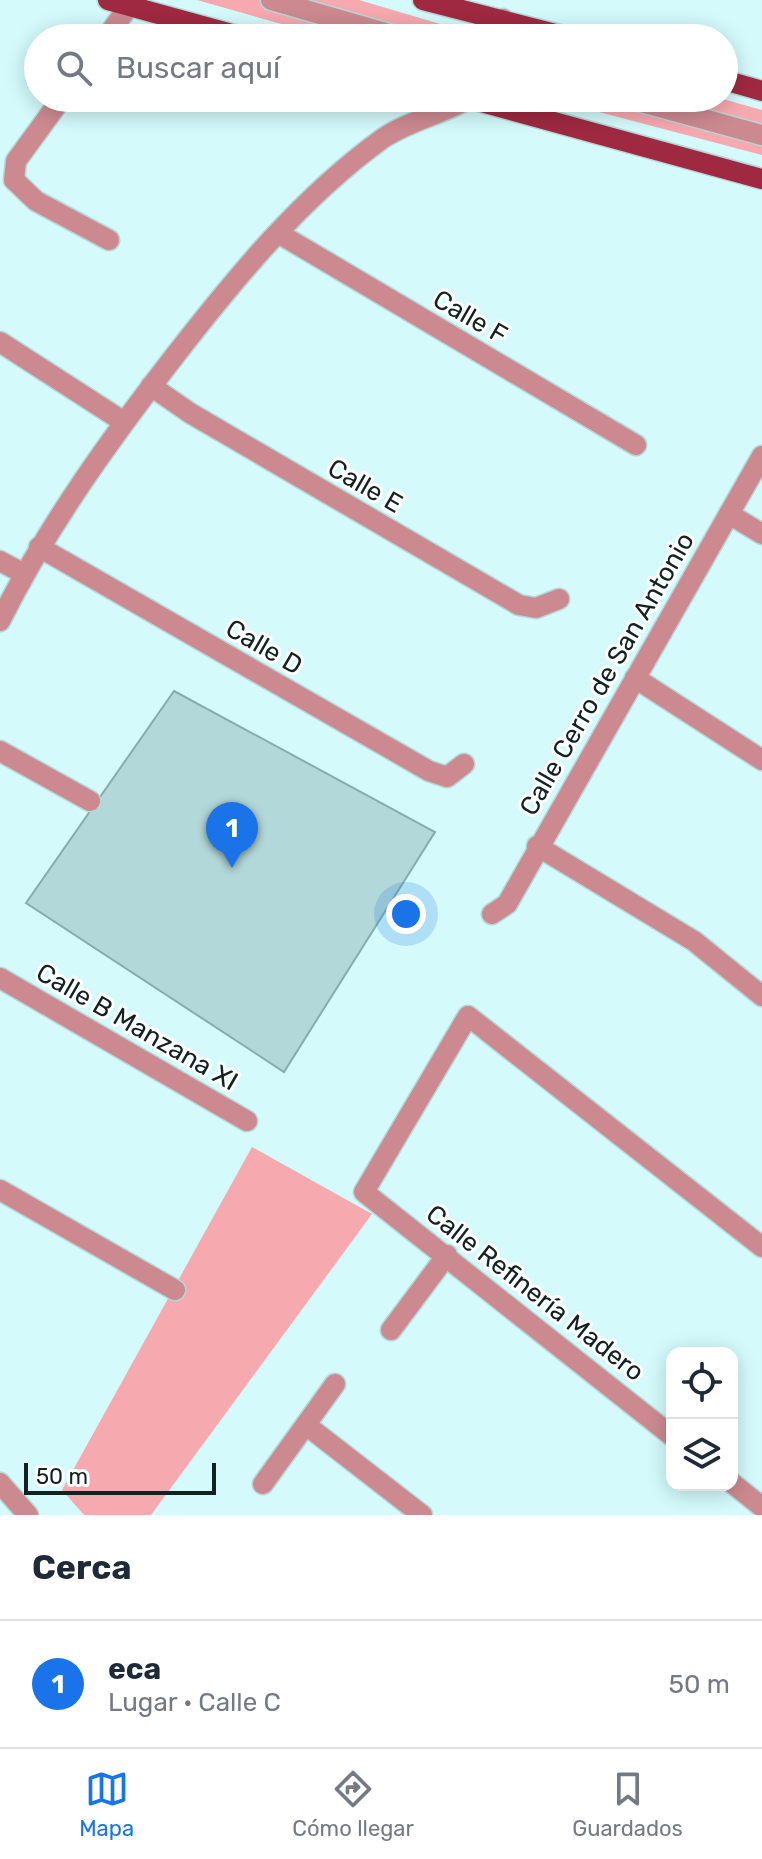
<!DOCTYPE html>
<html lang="es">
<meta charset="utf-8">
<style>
:root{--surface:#fff;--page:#f2f2f3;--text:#1f2937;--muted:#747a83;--line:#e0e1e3;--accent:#1a73e8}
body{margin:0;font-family:Rubik,sans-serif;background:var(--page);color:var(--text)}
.controls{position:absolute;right:24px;bottom:24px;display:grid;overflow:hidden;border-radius:16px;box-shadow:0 4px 20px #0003}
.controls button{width:72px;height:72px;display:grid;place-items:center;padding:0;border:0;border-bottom:2px solid var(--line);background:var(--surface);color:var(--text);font:40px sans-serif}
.scale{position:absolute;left:24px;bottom:20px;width:192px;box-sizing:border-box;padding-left:8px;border:4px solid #122121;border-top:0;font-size:22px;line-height:28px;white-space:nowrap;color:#122121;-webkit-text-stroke:6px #fff;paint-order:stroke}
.you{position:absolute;left:406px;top:914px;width:28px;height:28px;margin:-20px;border:6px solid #fff;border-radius:50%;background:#1a73e8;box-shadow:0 0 0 12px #1a73e833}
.badge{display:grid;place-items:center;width:52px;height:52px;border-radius:50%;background:var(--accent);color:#fff;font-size:26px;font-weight:700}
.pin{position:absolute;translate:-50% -66px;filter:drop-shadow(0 2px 4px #0008)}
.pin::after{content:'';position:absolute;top:42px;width:28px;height:24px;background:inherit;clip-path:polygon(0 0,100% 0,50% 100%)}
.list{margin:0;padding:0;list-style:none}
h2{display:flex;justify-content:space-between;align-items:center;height:104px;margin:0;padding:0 32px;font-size:34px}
h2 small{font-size:26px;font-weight:400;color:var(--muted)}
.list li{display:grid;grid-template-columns:52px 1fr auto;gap:24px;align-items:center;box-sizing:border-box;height:128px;padding:0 32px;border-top:2px solid var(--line)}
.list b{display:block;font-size:30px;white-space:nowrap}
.list p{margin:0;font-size:26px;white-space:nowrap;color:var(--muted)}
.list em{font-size:26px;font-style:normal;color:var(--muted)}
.icon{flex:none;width:44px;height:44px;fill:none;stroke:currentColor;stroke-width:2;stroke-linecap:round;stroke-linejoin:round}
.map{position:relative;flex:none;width:762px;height:1515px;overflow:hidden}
.search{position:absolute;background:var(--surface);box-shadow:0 4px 20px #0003;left:24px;right:24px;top:24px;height:88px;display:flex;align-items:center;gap:20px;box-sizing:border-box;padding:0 28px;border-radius:44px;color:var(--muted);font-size:30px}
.sheet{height:232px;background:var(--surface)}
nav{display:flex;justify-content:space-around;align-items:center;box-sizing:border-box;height:112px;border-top:2px solid var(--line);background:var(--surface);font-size:22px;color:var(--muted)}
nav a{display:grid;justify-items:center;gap:4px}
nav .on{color:var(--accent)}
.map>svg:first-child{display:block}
.green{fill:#f6a9af}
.building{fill:#b3d8d9;stroke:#88acad;stroke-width:2}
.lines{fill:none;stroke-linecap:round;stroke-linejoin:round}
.pedestrian-casing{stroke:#b5d7d8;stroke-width:23}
.minor-casing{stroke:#b5d7d8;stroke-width:23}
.primary-casing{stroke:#b5d7d8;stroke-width:23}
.pedestrian{stroke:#cc8a90;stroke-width:20}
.minor{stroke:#cc8a90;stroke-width:20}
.primary{stroke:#9f2941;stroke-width:20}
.labels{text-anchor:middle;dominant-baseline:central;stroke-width:6;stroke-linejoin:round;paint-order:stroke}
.street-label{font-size:26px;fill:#122121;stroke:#fff}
</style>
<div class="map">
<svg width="762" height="1515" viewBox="0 0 762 1515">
<rect width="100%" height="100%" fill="#d4fafb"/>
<g class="green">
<path d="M 197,0 L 359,0 L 464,31 L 461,38 L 331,38 Z"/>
<path d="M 546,98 L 719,98 L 762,110 L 762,155 Z"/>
<path d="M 252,1147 L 372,1214 L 151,1515 L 84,1515 L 62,1490 Z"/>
</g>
<path class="building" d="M 174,691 L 435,832 L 284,1072 L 26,903 Z"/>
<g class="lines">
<defs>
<g id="pedestrian">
<path d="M 271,0 L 403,38"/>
<path d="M 627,98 L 762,135"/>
</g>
<g id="minor">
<path d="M 106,38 L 129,6"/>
<path d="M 495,38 L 503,19"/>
<path d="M 62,98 L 16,161 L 14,180 L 36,201 L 109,240"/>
<path d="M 278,233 L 636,445"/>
<path d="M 0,342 L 124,422"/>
<path d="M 151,386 L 190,413 L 519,605 L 536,608 L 559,599"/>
<path d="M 729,514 L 762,534"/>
<path d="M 39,547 L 429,771 L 447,777 L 464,764"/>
<path d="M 0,561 L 24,574"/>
<path d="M 0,621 C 48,525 111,438 177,353 C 237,276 302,197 382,139 C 408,121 443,114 470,98"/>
<path d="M 635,678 L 762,760"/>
<path d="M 0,751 L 90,801"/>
<path d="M 537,846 L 694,941 L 762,996"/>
<path d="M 492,914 L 507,904 L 762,456"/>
<path d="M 0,978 L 247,1121"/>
<path d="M 0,1190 L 175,1290"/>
<path d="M 391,1330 L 447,1255"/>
<path d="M 306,1425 L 422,1515"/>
<path d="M 672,1436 L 364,1192 L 468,1016 L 762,1247"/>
<path d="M 0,1483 L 28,1515"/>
<path d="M 732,1483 L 762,1507"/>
<path d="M 263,1484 L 335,1384"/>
</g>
<g id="primary">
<path d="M 108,0 L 246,38"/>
<path d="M 423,0 L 571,38"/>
<path d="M 724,80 L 762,91"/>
<path d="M 467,98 L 762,179"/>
</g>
</defs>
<use href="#pedestrian" class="pedestrian-casing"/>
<use href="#minor" class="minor-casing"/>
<use href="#primary" class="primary-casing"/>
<use href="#pedestrian" class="pedestrian"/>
<use href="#minor" class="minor"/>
<use href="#primary" class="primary"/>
</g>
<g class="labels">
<g class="street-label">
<text transform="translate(470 317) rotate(30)">Calle F</text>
<text transform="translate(365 486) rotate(30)">Calle E</text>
<text transform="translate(264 647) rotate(30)">Calle D</text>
<text transform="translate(607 674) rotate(-60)">Calle Cerro de San Antonio</text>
<text transform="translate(137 1027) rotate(30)">Calle B Manzana XI</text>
<text transform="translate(535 1293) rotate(38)">Calle Refinería Madero</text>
</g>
</g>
</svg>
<div class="controls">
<button><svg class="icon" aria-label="locate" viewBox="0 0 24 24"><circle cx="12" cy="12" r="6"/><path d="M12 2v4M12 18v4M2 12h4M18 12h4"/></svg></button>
<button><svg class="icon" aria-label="layers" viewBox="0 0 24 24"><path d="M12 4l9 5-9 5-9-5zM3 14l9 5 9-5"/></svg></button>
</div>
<div class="scale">50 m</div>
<div class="you"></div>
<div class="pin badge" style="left:232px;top:868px">1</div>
<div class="search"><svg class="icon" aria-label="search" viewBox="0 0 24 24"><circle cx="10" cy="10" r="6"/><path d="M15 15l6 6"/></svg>Buscar aquí</div>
</div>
<section class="sheet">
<h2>Cerca<small></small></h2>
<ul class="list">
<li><span class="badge">1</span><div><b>eca</b><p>Lugar · Calle C</p></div><em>50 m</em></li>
</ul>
</section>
<nav>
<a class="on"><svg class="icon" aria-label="map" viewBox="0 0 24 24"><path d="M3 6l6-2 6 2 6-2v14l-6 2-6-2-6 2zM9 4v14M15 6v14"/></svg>Mapa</a>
<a><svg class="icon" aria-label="directions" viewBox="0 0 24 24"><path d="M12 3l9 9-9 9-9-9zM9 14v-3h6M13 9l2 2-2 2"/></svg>Cómo llegar</a>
<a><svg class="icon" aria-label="saved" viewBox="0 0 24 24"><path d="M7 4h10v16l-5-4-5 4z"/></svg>Guardados</a>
</nav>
